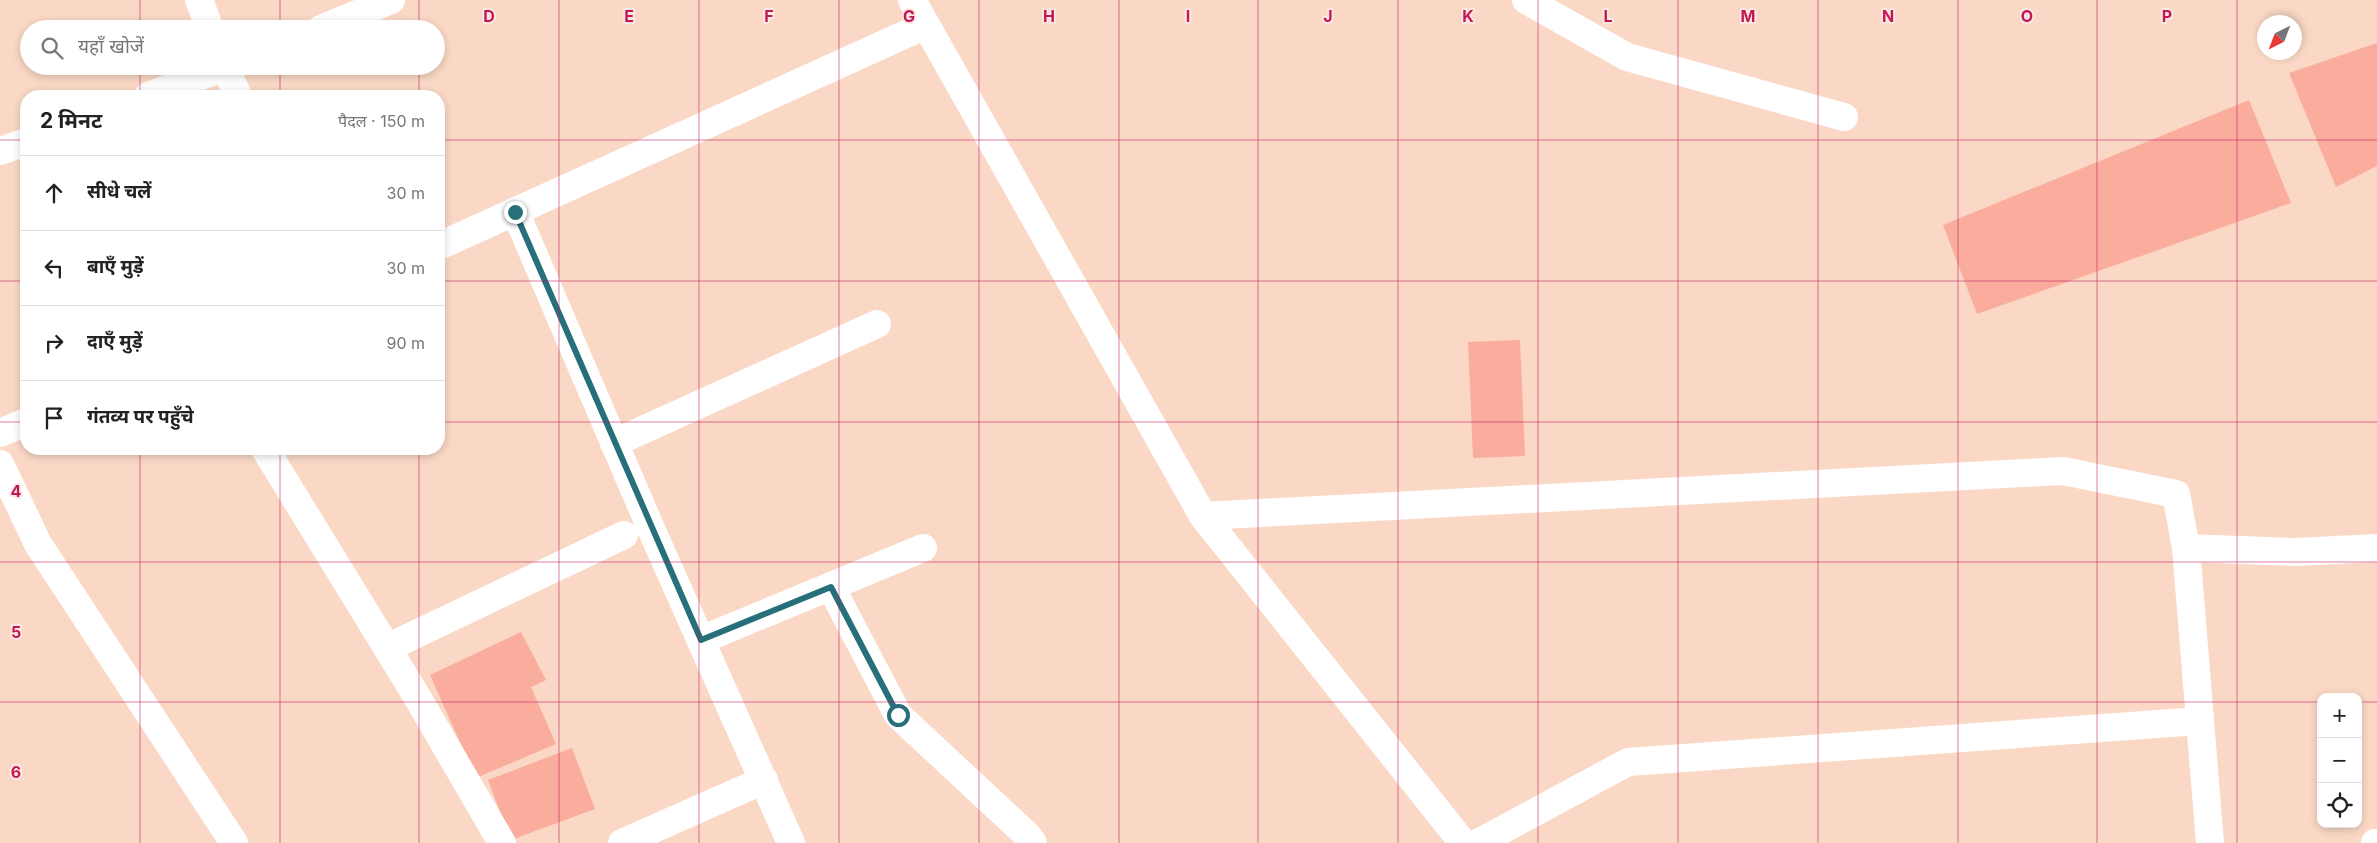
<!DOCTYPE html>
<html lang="hi">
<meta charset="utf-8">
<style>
:root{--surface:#fff;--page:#f2f2f2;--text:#222;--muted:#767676;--line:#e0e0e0}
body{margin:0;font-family:Inter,"Noto Sans Devanagari",sans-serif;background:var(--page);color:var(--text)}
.controls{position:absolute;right:15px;bottom:15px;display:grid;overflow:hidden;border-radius:10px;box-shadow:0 2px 8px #0003}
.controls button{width:45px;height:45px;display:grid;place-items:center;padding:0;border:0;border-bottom:1px solid var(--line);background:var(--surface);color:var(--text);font:25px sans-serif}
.compass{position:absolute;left:2257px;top:15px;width:45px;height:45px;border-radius:50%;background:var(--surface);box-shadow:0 2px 8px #0003;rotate:222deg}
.stop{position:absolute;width:15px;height:15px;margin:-11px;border:4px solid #276f7b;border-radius:50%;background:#fff}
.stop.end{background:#276f7b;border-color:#fff;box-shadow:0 1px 5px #0008}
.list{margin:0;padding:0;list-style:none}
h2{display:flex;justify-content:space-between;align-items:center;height:65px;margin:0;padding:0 20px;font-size:21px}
h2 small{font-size:16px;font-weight:400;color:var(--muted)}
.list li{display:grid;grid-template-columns:32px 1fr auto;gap:15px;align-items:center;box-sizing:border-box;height:75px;padding:0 20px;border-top:1px solid var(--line)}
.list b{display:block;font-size:19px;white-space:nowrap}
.list em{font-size:16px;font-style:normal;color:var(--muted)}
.icon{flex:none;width:28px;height:28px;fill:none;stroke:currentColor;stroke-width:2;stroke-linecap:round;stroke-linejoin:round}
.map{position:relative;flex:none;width:2377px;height:843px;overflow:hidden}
.search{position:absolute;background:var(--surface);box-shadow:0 2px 8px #0003;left:20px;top:20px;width:425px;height:55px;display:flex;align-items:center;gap:12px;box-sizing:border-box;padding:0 18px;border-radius:28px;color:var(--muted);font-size:19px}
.panel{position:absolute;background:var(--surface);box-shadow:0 2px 8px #0003;left:20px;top:90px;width:425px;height:365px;border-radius:20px}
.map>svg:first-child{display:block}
.building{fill:#faac9d}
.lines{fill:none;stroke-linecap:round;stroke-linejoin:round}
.minor{stroke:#fff;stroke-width:28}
.route{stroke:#276f7b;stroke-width:6}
.grid{fill:none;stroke:#c2185b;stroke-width:1;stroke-opacity:0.55}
.grid-label{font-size:16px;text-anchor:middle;font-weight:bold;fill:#c2185b;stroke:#fde8dd;stroke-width:4;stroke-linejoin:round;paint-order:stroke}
</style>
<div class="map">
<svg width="2377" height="843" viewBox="0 0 2377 843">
<rect width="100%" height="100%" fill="#fad8c5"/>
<g class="building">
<path d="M 2377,43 L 2377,166 L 2336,187 L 2289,73 Z"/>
<path d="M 2249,100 L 2291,203 L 1977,314 L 1943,225 Z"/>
<path d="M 1520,340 L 1525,456 L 1473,458 L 1468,342 Z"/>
<path d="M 521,632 L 546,680 L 531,687 L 556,744 L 476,778 L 430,675 Z"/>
<path d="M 572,748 L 595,809 L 511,840 L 488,780 Z"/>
</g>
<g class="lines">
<g class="minor">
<path d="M 199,0 L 210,29"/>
<path d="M 912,0 L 1203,516 L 1463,843"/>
<path d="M 1526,0 L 1627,57 L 1844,117"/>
<path d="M 321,29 L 391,0"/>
<path d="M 225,66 L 238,96"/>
<path d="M 148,96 L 228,66"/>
<path d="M 0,151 L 26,142"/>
<path d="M 515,211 L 652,531 L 791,843"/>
<path d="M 439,246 L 926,25"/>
<path d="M 0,433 L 26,422"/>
<path d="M 614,443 L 877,324"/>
<path d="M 265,449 L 416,695 L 502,843"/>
<path d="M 0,464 L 38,544 L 234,843"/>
<path d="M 1203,516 L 2063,471 L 2176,494 L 2186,548 L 2210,843"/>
<path d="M 2186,548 L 2296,552 L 2377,548"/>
<path d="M 831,587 L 898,715 L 1027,835 L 1033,843"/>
<path d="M 701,640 L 923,548"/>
<path d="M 387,648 L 624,535"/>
<path d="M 622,843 L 764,780"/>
<path d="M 1478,843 L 1628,762 L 2200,721"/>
<path d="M 2375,843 L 2377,843"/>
</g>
</g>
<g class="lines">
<path class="route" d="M 515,212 L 701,640 L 831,587 L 898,715"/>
</g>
<path class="grid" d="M 140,0 L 140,29M 280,0 L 280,29M 419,0 L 419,29M 559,0 L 559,843M 699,0 L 699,843M 839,0 L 839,843M 979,0 L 979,843M 1119,0 L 1119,843M 1258,0 L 1258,843M 1398,0 L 1398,843M 1538,0 L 1538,843M 1678,0 L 1678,843M 1818,0 L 1818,843M 1958,0 L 1958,843M 2097,0 L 2097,843M 2237,0 L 2237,843M 140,66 L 140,96M 280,66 L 280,96M 419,66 L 419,96M 0,140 L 26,140M 439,140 L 2377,140M 0,281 L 26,281M 439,281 L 2377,281M 0,422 L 26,422M 439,422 L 2377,422M 140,449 L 140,843M 280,449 L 280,843M 419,449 L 419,843M 0,562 L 2377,562M 0,702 L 2321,702M 2358,702 L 2377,702"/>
<g class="grid-label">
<text x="489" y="22">D</text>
<text x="629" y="22">E</text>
<text x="769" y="22">F</text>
<text x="909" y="22">G</text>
<text x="1049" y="22">H</text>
<text x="1188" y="22">I</text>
<text x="1328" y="22">J</text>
<text x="1468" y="22">K</text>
<text x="1608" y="22">L</text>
<text x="1748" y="22">M</text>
<text x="1888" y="22">N</text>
<text x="2027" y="22">O</text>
<text x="2167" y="22">P</text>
<text x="16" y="497">4</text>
<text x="16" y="638">5</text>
<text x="16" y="778">6</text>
</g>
</svg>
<div class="controls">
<button>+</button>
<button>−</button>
<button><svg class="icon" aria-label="locate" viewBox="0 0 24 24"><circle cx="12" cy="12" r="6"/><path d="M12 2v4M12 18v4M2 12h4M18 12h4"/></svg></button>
</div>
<svg class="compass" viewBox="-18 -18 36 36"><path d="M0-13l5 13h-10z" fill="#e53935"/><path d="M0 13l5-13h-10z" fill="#767676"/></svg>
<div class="stop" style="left:898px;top:715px"></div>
<div class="stop end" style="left:515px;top:212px"></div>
<div class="search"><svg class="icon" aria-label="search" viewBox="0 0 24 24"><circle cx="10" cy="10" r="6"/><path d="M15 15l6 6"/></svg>यहाँ खोजें</div>
<section class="panel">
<h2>2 मिनट<small>पैदल · 150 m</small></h2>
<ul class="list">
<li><svg class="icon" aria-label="ahead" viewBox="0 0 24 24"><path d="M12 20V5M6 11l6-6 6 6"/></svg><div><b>सीधे चलें</b></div><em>30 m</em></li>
<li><svg class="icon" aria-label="left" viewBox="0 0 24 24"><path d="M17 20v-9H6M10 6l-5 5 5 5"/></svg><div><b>बाएँ मुड़ें</b></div><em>30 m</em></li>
<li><svg class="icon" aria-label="right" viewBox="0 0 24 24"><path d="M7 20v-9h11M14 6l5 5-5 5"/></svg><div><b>दाएँ मुड़ें</b></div><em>90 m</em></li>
<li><svg class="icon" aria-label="arrive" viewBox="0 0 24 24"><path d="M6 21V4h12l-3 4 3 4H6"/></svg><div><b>गंतव्य पर पहुँचे</b></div></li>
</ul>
</section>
</div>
